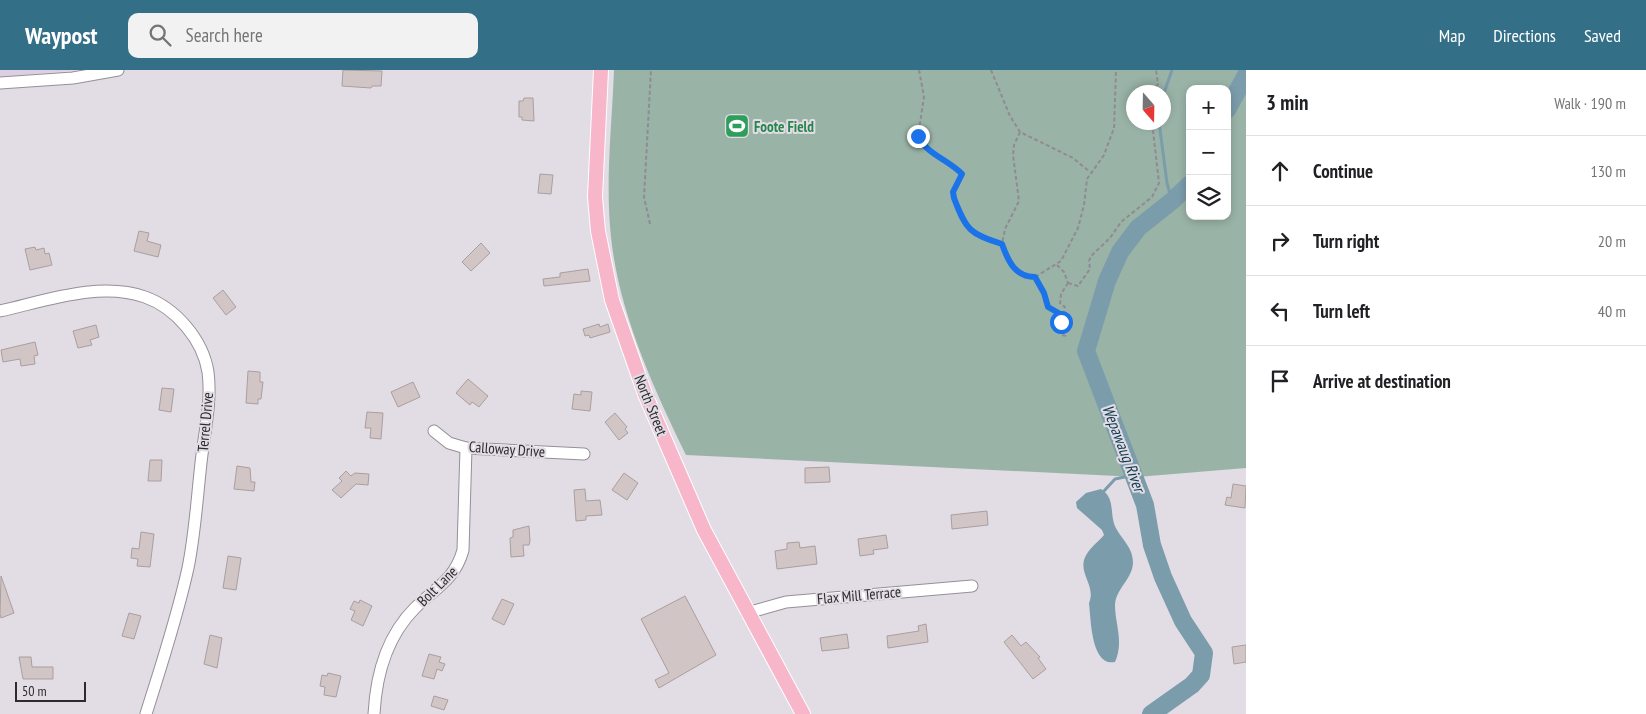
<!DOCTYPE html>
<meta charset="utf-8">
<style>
:root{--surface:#fff;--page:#f2f2f2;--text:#202124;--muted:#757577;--line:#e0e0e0;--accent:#336f86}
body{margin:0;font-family:"PT Sans Narrow",sans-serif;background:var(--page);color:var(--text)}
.controls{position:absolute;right:15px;top:15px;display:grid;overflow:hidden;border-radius:10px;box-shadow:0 2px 8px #0003}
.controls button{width:45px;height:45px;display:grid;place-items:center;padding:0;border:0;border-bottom:1px solid var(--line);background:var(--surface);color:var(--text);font:25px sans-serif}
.compass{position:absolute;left:1126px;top:15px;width:45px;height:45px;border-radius:50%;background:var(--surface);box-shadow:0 2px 8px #0003;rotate:160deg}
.scale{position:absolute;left:15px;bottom:12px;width:71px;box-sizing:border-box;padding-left:5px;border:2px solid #2e2b2f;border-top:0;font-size:14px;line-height:18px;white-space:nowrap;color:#2e2b2f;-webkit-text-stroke:4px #e2dce5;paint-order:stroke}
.stop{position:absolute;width:15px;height:15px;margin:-11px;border:4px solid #1a73e8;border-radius:50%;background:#fff}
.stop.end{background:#1a73e8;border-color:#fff;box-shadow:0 1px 5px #0008}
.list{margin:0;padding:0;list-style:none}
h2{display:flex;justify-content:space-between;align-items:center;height:65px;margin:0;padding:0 20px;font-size:21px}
h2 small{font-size:16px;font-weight:400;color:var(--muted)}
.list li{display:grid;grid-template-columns:32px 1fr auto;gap:15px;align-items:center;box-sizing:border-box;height:70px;padding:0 20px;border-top:1px solid var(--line)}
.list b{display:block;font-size:19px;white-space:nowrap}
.list em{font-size:16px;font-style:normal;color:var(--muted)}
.icon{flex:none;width:28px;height:28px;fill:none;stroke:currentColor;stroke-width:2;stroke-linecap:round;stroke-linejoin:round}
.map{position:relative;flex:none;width:1246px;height:644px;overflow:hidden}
header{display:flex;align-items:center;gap:30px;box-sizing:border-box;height:70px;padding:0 25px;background:var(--accent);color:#fff}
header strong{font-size:24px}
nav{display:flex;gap:28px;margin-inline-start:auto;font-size:18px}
.search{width:350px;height:45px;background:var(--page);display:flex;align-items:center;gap:12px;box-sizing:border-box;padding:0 18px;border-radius:10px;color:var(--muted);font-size:19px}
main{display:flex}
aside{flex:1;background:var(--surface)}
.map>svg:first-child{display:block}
.education{fill:#ddcfe3}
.green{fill:#9ab3a7;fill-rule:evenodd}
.water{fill:#7b9cab}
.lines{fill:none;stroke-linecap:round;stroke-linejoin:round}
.stream{stroke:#7b9cab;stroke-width:3}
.river{stroke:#7b9cab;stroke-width:18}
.building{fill:#d1c5c5;stroke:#aa9f9f}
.minor-casing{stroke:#958f97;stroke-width:13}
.major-casing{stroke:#fff;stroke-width:16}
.path{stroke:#908b92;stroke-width:2;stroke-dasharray:4 2.5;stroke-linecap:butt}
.minor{stroke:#fff;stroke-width:11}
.major{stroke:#f7b6ca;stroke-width:14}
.route{stroke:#1a73e8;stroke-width:6}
.labels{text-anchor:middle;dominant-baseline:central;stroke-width:4;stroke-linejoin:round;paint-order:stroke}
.leisure-label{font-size:15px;font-weight:bold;fill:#27864d;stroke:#e2dce5;text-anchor:start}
.street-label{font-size:15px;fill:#2e2b2f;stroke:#e2dce5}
.water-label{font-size:16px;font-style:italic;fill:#0b3b4d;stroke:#e2dce5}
</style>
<header>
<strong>Waypost</strong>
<div class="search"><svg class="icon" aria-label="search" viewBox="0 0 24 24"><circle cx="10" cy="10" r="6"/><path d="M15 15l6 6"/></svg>Search here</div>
<nav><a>Map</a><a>Directions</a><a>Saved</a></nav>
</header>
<main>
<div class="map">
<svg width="1246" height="644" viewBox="0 0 1246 644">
<rect width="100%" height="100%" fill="#e2dce5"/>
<path class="education" d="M 0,0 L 78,0 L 0,7 Z"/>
<path class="green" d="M 614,0 L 1246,0 L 1246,398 L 1137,407 L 686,385 C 653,317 619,243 611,167 C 605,112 612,55 614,0 ZM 1190,19 L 1227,19 L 1227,146 L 1190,146 ZM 1134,22 L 1164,22 L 1164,52 L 1134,52 Z"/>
<path class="water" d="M 1101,419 C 1117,429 1108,446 1117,460 C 1124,472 1133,478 1133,493 C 1132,510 1116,518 1115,535 C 1115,554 1124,572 1115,592 C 1091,597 1091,550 1089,533 C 1096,517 1080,505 1084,490 C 1087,480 1097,473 1104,465 L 1102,460 L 1077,438 L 1076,432 L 1086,423 Z"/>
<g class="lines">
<g class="stream">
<path d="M 1164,23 L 1172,0"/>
<path d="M 1159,52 L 1167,113 L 1172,131"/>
<path d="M 1104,421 L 1115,409 L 1134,405"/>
</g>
<g class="river">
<path d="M 1227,40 L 1246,5"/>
<path d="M 1151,644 L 1192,615 L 1201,605 L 1204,583 L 1183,551 L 1163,507 L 1152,475 L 1145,435 L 1086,281 L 1107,211 L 1120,182 L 1138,158 L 1172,131 L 1190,114"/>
</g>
</g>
<g class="building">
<path d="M 343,0 L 382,1 L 381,16 L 372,16 L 371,18 L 342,16 Z"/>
<path d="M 524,28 L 533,28 L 534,51 L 522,50 L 522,47 L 519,47 L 519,31 L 523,31 Z"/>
<path d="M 540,104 L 553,105 L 551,124 L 538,123 Z"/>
<path d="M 139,161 L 149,163 L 147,171 L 161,175 L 158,187 L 134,181 Z"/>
<path d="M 481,173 L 490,183 L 471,201 L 462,192 Z"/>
<path d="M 35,177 L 36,180 L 44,178 L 45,184 L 49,183 L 52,195 L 30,200 L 25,179 Z"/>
<path d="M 588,199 L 590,211 L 544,216 L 543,209 L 560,207 L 560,203 Z"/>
<path d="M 223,220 L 236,237 L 226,245 L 213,228 Z"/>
<path d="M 599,254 L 600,257 L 608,254 L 610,262 L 590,268 L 589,265 L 585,266 L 583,259 Z"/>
<path d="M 96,255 L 99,267 L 90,270 L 92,275 L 78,278 L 73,261 Z"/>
<path d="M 35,272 L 38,285 L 34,286 L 35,294 L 21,296 L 20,289 L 3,292 L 1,280 Z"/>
<path d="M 248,301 L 260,302 L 260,312 L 263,312 L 261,329 L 258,329 L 258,334 L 246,333 Z"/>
<path d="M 468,309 L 488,326 L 479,337 L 472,332 L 470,335 L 456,323 Z"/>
<path d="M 413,312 L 420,327 L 398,337 L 391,322 Z"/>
<path d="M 162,318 L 174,319 L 171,342 L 159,340 Z"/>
<path d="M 581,321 L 592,322 L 590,341 L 572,339 L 574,324 L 581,325 Z"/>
<path d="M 367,342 L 383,343 L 381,369 L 370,368 L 371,358 L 365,358 Z"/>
<path d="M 615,343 L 627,357 L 625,359 L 628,363 L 619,370 L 605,352 Z"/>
<path d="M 150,390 L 162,390 L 161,411 L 148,411 Z"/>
<path d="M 237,396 L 250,398 L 251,412 L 255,412 L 254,421 L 234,419 Z"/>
<path d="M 829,397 L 830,412 L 805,413 L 805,398 Z"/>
<path d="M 346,401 L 351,406 L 355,403 L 369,404 L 368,415 L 356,414 L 341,428 L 332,420 L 342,411 L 339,408 Z"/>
<path d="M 624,403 L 638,413 L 627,430 L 612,420 Z"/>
<path d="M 1233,414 L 1246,416 L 1245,438 L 1225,435 L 1227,427 L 1231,428 Z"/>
<path d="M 585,419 L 586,431 L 600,430 L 602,445 L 586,446 L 586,450 L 576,451 L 574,420 Z"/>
<path d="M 987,441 L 988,455 L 952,459 L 951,445 Z"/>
<path d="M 529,456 L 530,471 L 529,475 L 523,475 L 524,486 L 511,487 L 510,468 L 513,467 L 513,460 Z"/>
<path d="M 141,462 L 154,464 L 150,497 L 137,496 L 138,489 L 131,488 L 132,478 L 139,479 Z"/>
<path d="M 886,465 L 888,478 L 873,480 L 874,484 L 860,486 L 858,469 Z"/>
<path d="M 799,472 L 800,478 L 815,476 L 817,494 L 777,499 L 775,481 L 787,479 L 787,473 Z"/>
<path d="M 228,486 L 241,488 L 236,520 L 223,518 Z"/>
<path d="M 1,506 L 14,543 L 1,548 L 0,544 Z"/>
<path d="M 685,526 L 716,585 L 659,618 L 655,610 L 669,603 L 641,549 Z"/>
<path d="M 502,529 L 514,534 L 504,555 L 492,549 Z"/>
<path d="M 360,530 L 372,536 L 363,556 L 351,550 L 355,541 L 350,539 L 354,531 L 359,533 Z"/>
<path d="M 129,543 L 141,546 L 134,569 L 122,566 Z"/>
<path d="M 926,554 L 928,572 L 888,578 L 887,566 L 919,561 L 918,556 Z"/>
<path d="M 847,564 L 849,578 L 822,581 L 820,568 Z"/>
<path d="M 210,565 L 222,568 L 217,598 L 204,594 Z"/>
<path d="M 1012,565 L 1021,576 L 1026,572 L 1040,587 L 1038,588 L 1046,599 L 1033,609 L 1004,572 Z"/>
<path d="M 1246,575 L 1246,592 L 1234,594 L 1232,577 Z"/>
<path d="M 429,584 L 441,587 L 439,592 L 445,594 L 442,601 L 437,599 L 434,609 L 422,606 Z"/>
<path d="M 19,587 L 31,587 L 32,597 L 53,597 L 53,609 L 23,609 Z"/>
<path d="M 328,603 L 341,606 L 336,627 L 324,625 L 325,617 L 320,616 L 322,605 L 327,606 Z"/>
<path d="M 434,626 L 448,630 L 444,640 L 431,636 Z"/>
</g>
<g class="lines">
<defs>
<g id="minor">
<path d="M 0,13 L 73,8 L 118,0"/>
<path d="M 0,241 C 45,231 100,211 145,227 C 176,238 203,270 208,302 C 212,332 204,364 201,393 C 197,428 195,464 188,498 C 177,548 161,596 146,644"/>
<path d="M 434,361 L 449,373 L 466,378 L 584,384"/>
<path d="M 747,543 L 786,532 L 972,516"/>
<path d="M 374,644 C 376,606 387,566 415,538 C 435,518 455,510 463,480 L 466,378"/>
</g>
<path id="major" d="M 601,0 L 595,127 L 598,161 L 612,230 L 645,324 L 704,460 L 803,644"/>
</defs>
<use href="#minor" class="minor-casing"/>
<use href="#major" class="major-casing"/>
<g class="path">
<path d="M 919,0 L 924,27 L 918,66 L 921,73 L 962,104 L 953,122 L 954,127 C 965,158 971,164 1001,174"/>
<path d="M 991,0 L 1010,46 L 1020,62 L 1073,88 L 1090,102"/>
<path d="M 1152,22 L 1158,14 L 1156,0"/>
<path d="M 1020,62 L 1014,75 L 1013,85 L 1019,131 L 1005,159 L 1002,174 L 1012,197 L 1019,204 L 1035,207 L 1061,191 L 1078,158 L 1084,135 L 1087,109 L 1104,85 L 1114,58 L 1116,0"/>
<path d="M 650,154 L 644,127 L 651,0"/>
<path d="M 1057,195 L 1064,202 L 1068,213"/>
<path d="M 1035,207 L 1044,223 L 1048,237 L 1062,245"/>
<path d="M 1068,213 L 1078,216 L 1090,199 L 1089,191 L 1091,186 L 1110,168 L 1121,152 L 1152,127 L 1159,113 L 1152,52"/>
<path d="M 1066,266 L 1062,265 L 1059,261 L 1065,237 L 1060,233 L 1061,224 L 1068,213"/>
</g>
<use href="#minor" class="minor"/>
<use href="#major" class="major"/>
</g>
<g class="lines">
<path class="route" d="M 918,66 C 926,84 949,90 962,104 L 953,122 L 954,128 C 966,160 970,164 1002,174 C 1008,191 1015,207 1035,207 L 1044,223 L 1048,237 L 1062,245 L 1061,252"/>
</g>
<defs>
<symbol id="stadium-square" viewBox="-11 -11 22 22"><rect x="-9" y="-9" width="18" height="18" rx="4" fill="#2e9e5b" stroke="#e2dce5"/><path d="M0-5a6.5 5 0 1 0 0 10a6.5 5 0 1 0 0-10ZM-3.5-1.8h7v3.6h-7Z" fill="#fff"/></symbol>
</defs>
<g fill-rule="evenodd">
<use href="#stadium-square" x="723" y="42" width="28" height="28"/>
</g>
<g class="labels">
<g class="leisure-label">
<text x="754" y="56">Foote Field</text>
</g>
<g class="street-label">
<text transform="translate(651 335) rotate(68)">North Street</text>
<text transform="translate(205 352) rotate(-85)">Terrel Drive</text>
<text transform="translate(507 379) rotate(4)">Calloway Drive</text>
<text transform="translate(437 516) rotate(-45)">Bolt Lane</text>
<text transform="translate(859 525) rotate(-5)">Flax Mill Terrace</text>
</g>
<g class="water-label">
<text transform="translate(1124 378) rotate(69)">Wepawaug River</text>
</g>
</g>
</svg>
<div class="controls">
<button>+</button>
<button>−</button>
<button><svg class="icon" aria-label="layers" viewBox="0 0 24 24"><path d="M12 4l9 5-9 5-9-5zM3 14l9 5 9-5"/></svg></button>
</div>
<svg class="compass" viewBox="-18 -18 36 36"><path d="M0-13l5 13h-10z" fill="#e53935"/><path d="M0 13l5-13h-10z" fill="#757577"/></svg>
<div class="scale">50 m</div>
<div class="stop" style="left:1061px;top:252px"></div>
<div class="stop end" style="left:918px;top:66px"></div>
</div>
<aside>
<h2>3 min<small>Walk · 190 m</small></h2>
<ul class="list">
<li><svg class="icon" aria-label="ahead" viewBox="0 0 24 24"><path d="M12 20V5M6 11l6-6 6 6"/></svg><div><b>Continue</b></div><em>130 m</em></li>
<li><svg class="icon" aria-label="right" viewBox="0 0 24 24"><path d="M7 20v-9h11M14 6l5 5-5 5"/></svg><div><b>Turn right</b></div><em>20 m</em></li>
<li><svg class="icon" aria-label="left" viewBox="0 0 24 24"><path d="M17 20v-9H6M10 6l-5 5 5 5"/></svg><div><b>Turn left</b></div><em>40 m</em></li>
<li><svg class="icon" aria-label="arrive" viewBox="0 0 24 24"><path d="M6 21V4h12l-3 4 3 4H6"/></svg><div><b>Arrive at destination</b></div></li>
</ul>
</aside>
</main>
